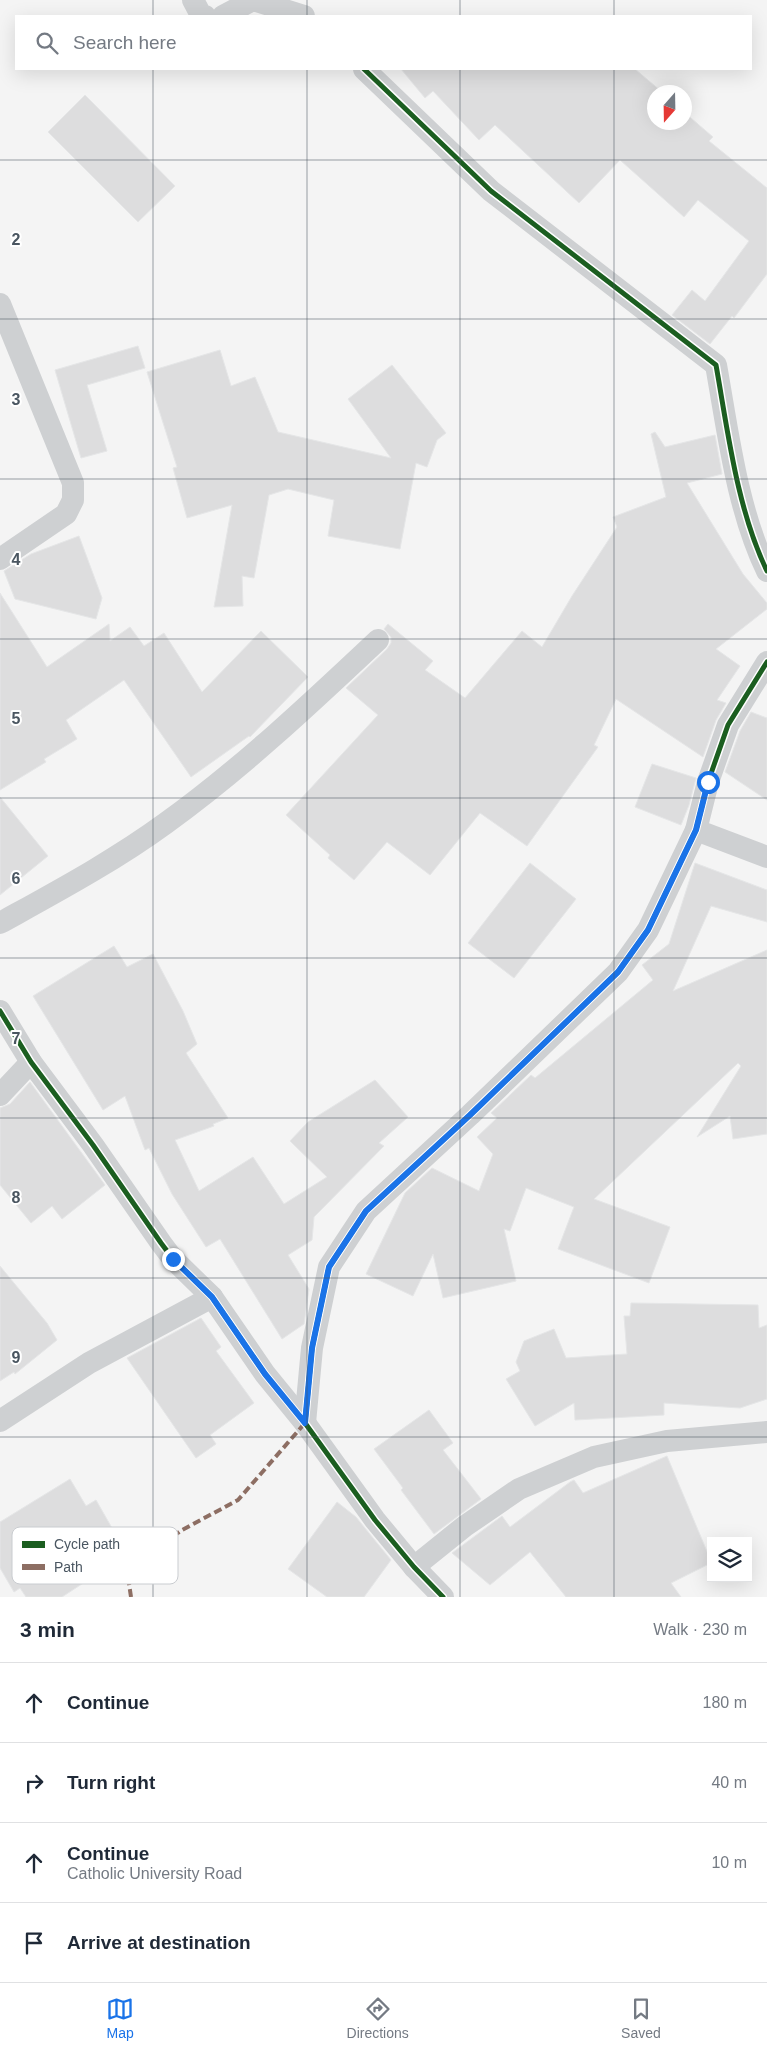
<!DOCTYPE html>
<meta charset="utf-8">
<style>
:root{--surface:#fff;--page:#f2f2f3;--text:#1f2937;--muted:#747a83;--line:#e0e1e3;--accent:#1a73e8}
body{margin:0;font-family:Arial,sans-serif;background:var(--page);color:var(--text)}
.controls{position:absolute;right:15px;bottom:15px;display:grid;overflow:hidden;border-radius:0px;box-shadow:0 5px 20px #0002}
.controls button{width:45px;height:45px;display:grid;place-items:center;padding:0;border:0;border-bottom:1px solid var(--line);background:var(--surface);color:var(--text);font:25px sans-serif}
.compass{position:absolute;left:647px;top:85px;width:45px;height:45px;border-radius:50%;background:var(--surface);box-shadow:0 5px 20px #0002;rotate:200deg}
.stop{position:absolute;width:15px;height:15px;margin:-11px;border:4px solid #1a73e8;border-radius:50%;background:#fff}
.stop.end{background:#1a73e8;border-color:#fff;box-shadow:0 1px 5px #0008}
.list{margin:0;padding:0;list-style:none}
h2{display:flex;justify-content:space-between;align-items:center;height:65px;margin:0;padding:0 20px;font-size:21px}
h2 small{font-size:16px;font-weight:400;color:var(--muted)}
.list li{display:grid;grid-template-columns:32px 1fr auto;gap:15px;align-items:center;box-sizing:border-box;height:80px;padding:0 20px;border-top:1px solid var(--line)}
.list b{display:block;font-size:19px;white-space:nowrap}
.list p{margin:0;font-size:16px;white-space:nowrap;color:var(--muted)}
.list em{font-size:16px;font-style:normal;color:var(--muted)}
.icon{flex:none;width:28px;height:28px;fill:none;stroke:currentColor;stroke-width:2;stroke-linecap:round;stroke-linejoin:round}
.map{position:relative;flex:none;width:767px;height:1597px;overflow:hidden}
.search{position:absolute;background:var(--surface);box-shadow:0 5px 20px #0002;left:15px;right:15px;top:15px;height:55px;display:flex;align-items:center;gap:12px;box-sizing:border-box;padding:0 18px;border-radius:0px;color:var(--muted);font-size:19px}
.sheet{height:385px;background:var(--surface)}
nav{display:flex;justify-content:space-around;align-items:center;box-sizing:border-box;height:70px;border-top:1px solid var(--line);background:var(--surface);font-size:14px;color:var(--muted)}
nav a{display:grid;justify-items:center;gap:2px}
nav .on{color:var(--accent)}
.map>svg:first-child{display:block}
.building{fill:#ddddde;stroke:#e5e6e7}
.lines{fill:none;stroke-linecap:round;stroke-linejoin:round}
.street{stroke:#ced0d2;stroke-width:22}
.quiet{stroke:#8d6e63;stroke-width:4;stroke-dasharray:8 4;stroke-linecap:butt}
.cycleway-casing{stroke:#fff;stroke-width:8}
.cycleway{stroke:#1b5e20;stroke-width:5}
.route{stroke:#1a73e8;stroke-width:6}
.grid{fill:none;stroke:#4a5661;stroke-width:1;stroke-opacity:0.55}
.key{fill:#fff;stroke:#c9ccd0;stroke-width:1}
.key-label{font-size:14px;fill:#4a5661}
.grid-label{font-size:16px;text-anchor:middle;font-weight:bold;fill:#4a5661;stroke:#fff;stroke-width:4;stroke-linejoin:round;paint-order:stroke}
</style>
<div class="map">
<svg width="767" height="1597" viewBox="0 0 767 1597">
<rect width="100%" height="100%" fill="#f4f4f4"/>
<g class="building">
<path d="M 401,69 L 635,69 L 662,92 L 654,92 L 654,122 L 684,122 L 684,112 L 713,137 L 709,141 L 767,188 L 767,274 L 734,318 L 732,316 L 710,344 L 672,315 L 692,290 L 705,301 L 749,241 L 698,200 L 684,217 L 620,160 L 579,203 L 495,125 L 479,140 L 433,91 L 425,98 Z"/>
<path d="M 85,95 L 175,186 L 138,222 L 48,132 Z"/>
<path d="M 138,346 L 145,368 L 87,385 L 107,451 L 81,458 L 55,370 Z"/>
<path d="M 220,350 L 231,386 L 255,377 L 278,432 L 391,458 L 348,399 L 392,365 L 446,433 L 437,440 L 427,467 L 416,463 L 400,549 L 328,536 L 334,500 L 288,489 L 269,495 L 254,578 L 242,576 L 243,606 L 214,607 L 232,505 L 187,518 L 173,468 L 177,467 L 147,372 Z"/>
<path d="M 655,432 L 665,447 L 715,435 L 722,474 L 687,483 L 743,574 L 767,603 L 767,609 L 716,649 L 740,666 L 717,700 L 726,703 L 716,720 L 703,757 L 616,699 L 594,745 L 598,747 L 527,846 L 480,813 L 430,875 L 387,842 L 354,880 L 328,858 L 330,855 L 286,815 L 378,715 L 346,688 L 387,649 L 391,643 L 391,637 L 384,629 L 388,624 L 433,661 L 425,670 L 465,698 L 522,631 L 542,647 L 572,596 L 617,527 L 613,517 L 666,497 L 651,434 Z"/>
<path d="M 79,536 L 102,598 L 96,619 L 15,599 L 4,571 L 31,554 Z"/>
<path d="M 0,593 L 47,667 L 109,624 L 110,641 L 130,627 L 144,646 L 164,633 L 202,692 L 261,631 L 308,677 L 250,737 L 249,736 L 191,777 L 124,680 L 66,720 L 77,739 L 44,759 L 46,762 L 0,790 Z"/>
<path d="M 751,712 L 767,718 L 767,800 L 725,772 L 740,731 Z"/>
<path d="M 652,764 L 696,778 L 689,805 L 681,825 L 635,807 Z"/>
<path d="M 0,797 L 48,856 L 0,895 Z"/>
<path d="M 530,863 L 576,899 L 514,978 L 468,943 Z"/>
<path d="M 695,863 L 767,890 L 767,922 L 711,906 L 673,991 L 767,950 L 767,1134 L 733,1139 L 730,1116 L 697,1137 L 741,1066 L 738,1063 L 594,1199 L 670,1227 L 649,1283 L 558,1249 L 574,1207 L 526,1188 L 510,1231 L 504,1229 L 516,1281 L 443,1298 L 433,1254 L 413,1296 L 366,1274 L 405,1193 L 432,1168 L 479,1191 L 493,1154 L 477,1137 L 497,1118 L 491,1113 L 531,1075 L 535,1078 L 653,980 L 642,965 L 669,944 Z"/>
<path d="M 114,946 L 127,967 L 153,954 L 183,1011 L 197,1044 L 186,1053 L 228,1118 L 213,1124 L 214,1126 L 175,1140 L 199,1191 L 253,1157 L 284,1204 L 327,1177 L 290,1141 L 308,1122 L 375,1080 L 408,1117 L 379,1143 L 384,1146 L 314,1217 L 312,1240 L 288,1255 L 309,1289 L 304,1324 L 282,1339 L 220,1239 L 206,1247 L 172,1194 L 149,1148 L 145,1150 L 125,1096 L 103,1110 L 33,996 Z"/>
<path d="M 30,1082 L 105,1185 L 62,1219 L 52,1206 L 31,1223 L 0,1185 L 0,1108 L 10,1104 Z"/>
<path d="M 0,1266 L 47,1323 L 57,1340 L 15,1374 L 14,1372 L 0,1381 Z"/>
<path d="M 631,1303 L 758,1305 L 759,1328 L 767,1325 L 767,1399 L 740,1408 L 664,1403 L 664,1415 L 575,1420 L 574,1403 L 535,1426 L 506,1379 L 520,1371 L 516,1362 L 524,1341 L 554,1329 L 566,1358 L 627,1354 L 624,1316 L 630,1316 Z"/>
<path d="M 201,1318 L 221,1347 L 216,1351 L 254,1403 L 210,1435 L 216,1444 L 196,1458 L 127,1358 Z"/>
<path d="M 429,1410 L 453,1443 L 443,1450 L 481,1499 L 434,1534 L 401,1490 L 403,1488 L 374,1449 Z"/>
<path d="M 667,1456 L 711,1561 L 711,1563 L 671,1583 L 681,1597 L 566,1597 L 530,1552 L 490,1585 L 452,1553 L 502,1516 L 510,1527 L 570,1482 L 574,1480 L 583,1493 Z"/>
<path d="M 70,1479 L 86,1506 L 96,1500 L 116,1535 L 98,1545 L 111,1565 L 62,1597 L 26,1597 L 20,1588 L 14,1592 L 0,1568 L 0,1522 Z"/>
<path d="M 337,1502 L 356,1517 L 391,1560 L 364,1597 L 327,1597 L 288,1569 Z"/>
</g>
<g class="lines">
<g class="street">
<path d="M 193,0 L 201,15 L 205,16"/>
<path d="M 223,16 L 253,0 L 304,16"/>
<path d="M 364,69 L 491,191 L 716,365 C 728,432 737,509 767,571"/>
<path d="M 0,304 L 73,483 L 73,500 L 66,514 L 0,559"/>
<path d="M 696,830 L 767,857"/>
<path d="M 0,923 C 56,892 114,861 166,823 C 242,768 310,704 378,640"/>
<path d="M 0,1011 L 31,1062 L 93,1145 L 161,1243 L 173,1259 L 212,1297 L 265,1374 L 305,1423 L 375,1520 L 414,1567 L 443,1597"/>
<path d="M 0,1095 L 31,1062"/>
<path d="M 0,1421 L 89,1363 L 212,1297"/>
<path d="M 305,1423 L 312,1348 L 329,1267 L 366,1211 L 470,1115 L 618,972 L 648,930 L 696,830 L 708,782 L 728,725 L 767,662"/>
<path d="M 414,1567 L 465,1526 L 519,1489 L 594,1457 L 667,1441 L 767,1432"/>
</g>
<path class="quiet" d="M 131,1597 L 127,1570 L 182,1530 L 238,1500 L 305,1423"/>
<defs>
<g id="cycleway">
<path d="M 364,69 L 491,191 L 716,365 C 728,432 737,509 767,571"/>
<path d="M 0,1011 L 31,1062 L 93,1145 L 161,1243 L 173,1259 L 212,1297 L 265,1374 L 305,1423 L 375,1520 L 414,1567 L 443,1597"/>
<path d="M 305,1423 L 312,1348 L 329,1267 L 366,1211 L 470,1115 L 618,972 L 648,930 L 696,830 L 708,782 L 728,725 L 767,662"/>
</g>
</defs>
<use href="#cycleway" class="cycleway-casing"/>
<use href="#cycleway" class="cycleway"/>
</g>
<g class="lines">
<path class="route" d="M 173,1259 L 212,1297 L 265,1374 L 305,1423 L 312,1348 L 329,1267 L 366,1211 L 470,1115 L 618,972 L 648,930 L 696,830 L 708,782"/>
</g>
<path class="grid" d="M 153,0 L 153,16M 307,0 L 307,16M 460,0 L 460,16M 614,0 L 614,16M 153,69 L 153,1597M 307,69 L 307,1597M 460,69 L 460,1597M 614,69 L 614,1597M 0,160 L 767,160M 0,319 L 767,319M 0,479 L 767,479M 0,639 L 767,639M 0,798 L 767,798M 0,958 L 767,958M 0,1118 L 767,1118M 0,1278 L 767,1278M 0,1437 L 767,1437"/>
<rect x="12" y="1527" width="166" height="57" rx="8" class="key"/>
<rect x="22" y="1541" width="23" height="7" fill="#1b5e20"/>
<rect x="22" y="1564" width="23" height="6" fill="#8d6e63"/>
<g class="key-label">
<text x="54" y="1549">Cycle path</text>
<text x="54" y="1572">Path</text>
</g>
<g class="grid-label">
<text x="16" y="245">2</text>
<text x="16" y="405">3</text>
<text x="16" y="565">4</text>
<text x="16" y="724">5</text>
<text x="16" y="884">6</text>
<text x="16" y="1044">7</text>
<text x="16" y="1203">8</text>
<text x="16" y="1363">9</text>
</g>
</svg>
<div class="controls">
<button><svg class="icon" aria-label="layers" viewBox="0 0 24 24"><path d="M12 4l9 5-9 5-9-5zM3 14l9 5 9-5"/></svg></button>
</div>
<svg class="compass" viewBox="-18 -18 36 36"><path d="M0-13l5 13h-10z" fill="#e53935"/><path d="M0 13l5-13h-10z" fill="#747a83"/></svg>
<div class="stop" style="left:708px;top:782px"></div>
<div class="stop end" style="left:173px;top:1259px"></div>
<div class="search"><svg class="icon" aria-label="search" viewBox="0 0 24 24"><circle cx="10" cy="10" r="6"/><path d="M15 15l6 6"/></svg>Search here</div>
</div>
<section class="sheet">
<h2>3 min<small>Walk · 230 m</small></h2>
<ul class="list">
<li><svg class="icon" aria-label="ahead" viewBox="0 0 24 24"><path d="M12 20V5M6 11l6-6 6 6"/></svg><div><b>Continue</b></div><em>180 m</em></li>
<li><svg class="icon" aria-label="right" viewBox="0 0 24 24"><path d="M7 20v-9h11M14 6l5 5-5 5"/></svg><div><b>Turn right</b></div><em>40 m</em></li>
<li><svg class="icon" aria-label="ahead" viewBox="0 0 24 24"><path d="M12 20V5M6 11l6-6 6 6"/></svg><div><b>Continue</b><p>Catholic University Road</p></div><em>10 m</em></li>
<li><svg class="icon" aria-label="arrive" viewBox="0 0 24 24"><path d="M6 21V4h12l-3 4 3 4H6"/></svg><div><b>Arrive at destination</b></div></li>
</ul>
</section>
<nav>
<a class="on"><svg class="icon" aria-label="map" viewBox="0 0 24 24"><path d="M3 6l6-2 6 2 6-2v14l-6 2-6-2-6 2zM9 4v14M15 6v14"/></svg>Map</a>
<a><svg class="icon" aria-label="directions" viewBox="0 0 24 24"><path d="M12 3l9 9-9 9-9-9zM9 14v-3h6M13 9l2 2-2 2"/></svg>Directions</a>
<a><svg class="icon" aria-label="saved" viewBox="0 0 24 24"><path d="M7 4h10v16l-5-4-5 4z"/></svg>Saved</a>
</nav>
